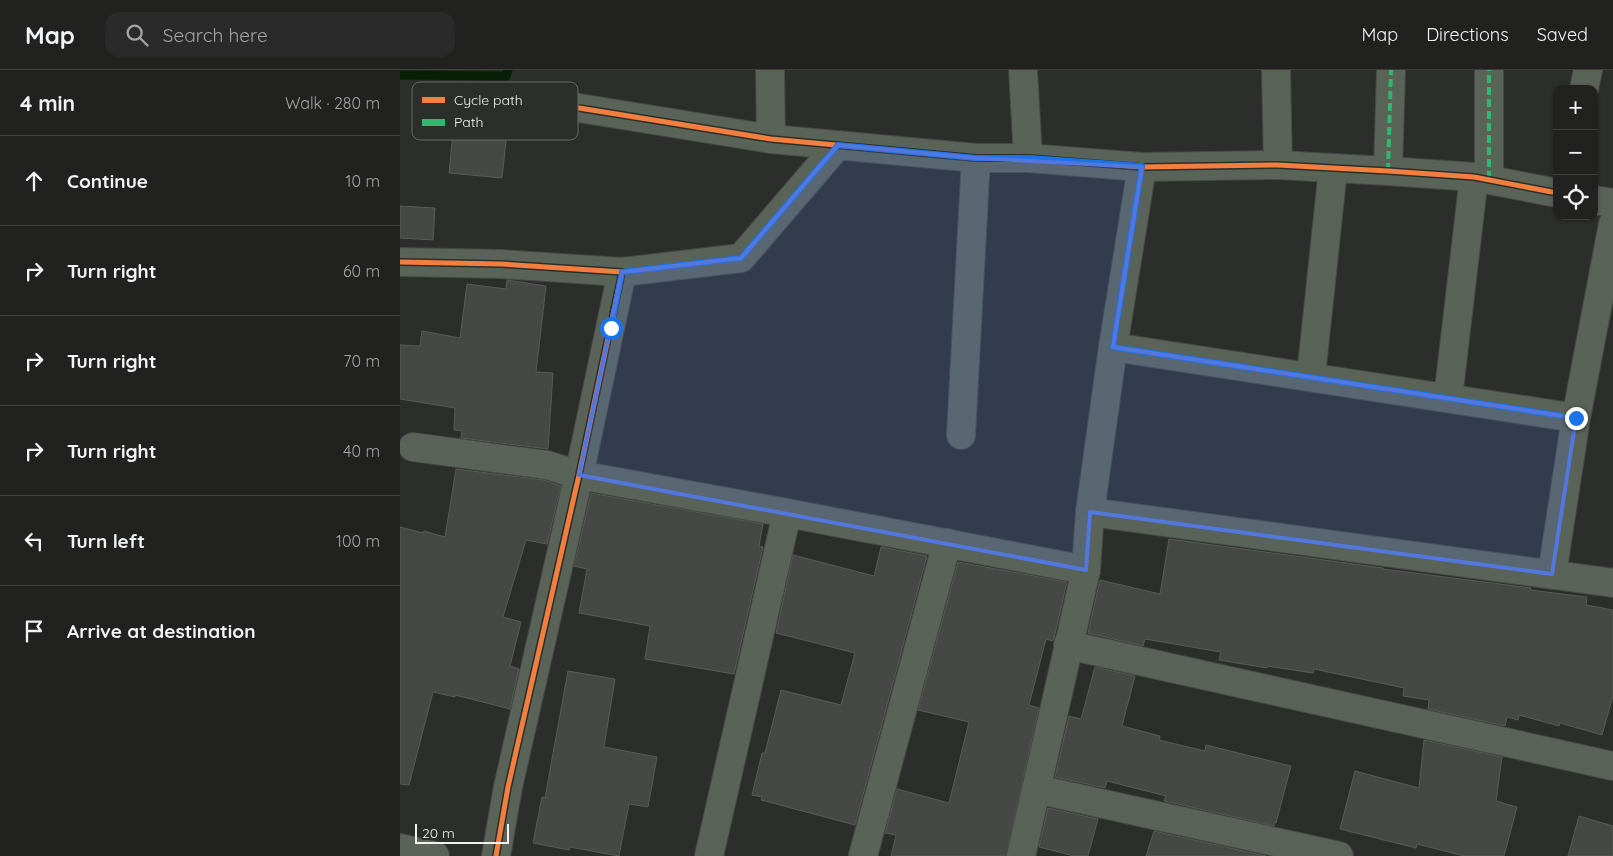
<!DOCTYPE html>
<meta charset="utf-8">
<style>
:root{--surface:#212220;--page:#292a29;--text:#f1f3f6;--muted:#a2a4a5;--line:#3e3f3e}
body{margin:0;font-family:Quicksand,sans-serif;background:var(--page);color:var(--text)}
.controls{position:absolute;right:15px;top:15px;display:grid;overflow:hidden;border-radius:10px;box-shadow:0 1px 4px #0004}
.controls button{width:45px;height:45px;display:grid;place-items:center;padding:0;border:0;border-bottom:1px solid var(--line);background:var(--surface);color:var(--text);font:25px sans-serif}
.scale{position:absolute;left:15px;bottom:12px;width:94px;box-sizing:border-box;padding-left:5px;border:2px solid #f0f2ef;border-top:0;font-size:14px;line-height:18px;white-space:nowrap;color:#f0f2ef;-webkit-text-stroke:4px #2b2f2a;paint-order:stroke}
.stop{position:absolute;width:15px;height:15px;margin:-11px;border:4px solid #1a73e8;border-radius:50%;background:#fff}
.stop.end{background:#1a73e8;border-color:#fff;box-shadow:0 1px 5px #0008}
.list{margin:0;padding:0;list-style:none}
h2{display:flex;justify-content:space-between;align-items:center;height:65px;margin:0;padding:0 20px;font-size:21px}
h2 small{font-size:16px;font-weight:400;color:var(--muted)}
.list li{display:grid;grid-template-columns:32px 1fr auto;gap:15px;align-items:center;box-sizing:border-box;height:90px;padding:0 20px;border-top:1px solid var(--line)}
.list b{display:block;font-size:19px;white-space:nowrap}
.list em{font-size:16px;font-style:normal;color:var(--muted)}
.icon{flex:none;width:28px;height:28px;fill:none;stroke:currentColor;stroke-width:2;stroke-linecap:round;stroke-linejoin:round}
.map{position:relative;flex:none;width:1213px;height:786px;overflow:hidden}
header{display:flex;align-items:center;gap:30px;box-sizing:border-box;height:70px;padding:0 25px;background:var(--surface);border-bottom:1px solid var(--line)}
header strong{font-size:24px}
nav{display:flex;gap:28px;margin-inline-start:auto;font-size:18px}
.search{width:350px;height:45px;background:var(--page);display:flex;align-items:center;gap:12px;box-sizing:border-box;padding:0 18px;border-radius:15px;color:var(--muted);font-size:19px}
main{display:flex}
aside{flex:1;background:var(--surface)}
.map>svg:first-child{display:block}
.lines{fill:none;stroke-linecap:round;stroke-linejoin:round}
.stream{stroke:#071f04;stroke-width:9}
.building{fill:#464846;stroke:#595b58}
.minor-casing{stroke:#474947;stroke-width:30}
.minor{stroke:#5a6357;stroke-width:28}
.quiet{stroke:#33b770;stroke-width:4;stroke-dasharray:8 4;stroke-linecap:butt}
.cycleway-casing{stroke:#2b2f2a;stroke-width:8}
.cycleway{stroke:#f27e40;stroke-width:5}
.route{stroke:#1a73e8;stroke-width:6}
.marked{fill:#5277de;fill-opacity:0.2;stroke:#5277de;stroke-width:4;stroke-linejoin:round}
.key{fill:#2b2f2a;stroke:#666a65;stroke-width:1}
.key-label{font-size:14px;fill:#f0f2ef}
</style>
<header>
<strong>Map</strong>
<div class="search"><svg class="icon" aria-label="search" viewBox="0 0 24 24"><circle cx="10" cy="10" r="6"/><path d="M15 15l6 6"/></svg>Search here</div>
<nav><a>Map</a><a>Directions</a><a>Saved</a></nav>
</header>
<main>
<aside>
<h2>4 min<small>Walk · 280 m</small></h2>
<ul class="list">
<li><svg class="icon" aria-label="ahead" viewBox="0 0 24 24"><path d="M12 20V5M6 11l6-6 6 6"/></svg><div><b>Continue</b></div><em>10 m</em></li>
<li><svg class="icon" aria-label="right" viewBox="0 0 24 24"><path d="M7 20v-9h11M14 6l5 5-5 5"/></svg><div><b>Turn right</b></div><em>60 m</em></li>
<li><svg class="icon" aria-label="right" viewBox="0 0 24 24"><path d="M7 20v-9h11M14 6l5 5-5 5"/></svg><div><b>Turn right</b></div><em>70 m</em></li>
<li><svg class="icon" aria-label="right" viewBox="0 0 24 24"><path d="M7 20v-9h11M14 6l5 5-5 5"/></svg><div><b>Turn right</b></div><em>40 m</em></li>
<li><svg class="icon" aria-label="left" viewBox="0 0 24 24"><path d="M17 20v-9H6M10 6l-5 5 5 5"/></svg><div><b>Turn left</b></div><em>100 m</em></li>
<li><svg class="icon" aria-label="arrive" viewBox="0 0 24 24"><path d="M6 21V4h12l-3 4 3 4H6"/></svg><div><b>Arrive at destination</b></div></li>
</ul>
</aside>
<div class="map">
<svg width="1213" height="786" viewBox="0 0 1213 786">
<rect width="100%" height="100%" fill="#2c2e2b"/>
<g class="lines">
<path class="stream" d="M 0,5 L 106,6 L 108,0"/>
</g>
<g class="building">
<path d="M 57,21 L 96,25 L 97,33 L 101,39 L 109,43 L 102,108 L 49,103 Z"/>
<path d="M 0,136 L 35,138 L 33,170 L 0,168 Z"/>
<path d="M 107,210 L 146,216 L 136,302 L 153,303 L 148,379 L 61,368 L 62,361 L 54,360 L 55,338 L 0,329 L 0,275 L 20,276 L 22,261 L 60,268 L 67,214 L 106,219 Z"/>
<path d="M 56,399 L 144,410 L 161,416 L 147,474 L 126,470 L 103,547 L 121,552 L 110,596 L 119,599 L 110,639 L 55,625 L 55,627 L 33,622 L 9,715 L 0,714 L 0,457 L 23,463 L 24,461 L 45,467 Z"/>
<path d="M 191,423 L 363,454 L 359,476 L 363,477 L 334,604 L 245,589 L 250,556 L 179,543 L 187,499 L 174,496 Z"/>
<path d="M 769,469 L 983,498 L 983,499 L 1131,518 L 1130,520 L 1187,527 L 1186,535 L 1213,540 L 1213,626 L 1202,665 L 1160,653 L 1159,656 L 1119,645 L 1118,650 L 1107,647 L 1105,656 L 1028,639 L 1029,630 L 1003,626 L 1004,618 L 914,599 L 913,603 L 867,596 L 867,598 L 819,590 L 821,582 L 745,569 L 743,576 L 688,563 L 700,510 L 760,524 Z"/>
<path d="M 481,477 L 527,486 L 455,755 L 361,730 L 362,727 L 352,725 L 362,683 L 365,683 L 381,620 L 441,635 L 455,583 L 376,563 L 393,485 L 474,506 Z"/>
<path d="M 558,492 L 667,512 L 654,568 L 653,571 L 646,569 L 629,635 L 639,638 L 606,786 L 491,786 L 496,765 L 485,763 L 497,719 L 549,733 L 569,652 L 518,640 Z"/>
<path d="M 695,597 L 735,606 L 722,656 L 760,666 L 759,670 L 805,681 L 806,675 L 891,696 L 876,753 L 874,753 L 874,756 L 764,731 L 766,726 L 707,711 L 705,718 L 655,707 L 669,646 L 681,649 Z"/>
<path d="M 168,601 L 215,609 L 204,677 L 257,687 L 248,737 L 229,734 L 219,786 L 170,777 L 169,780 L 133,773 L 142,727 L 145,728 Z"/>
<path d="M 1024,670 L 1102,687 L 1096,731 L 1117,737 L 1104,786 L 1064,786 L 1017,774 L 1016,778 L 940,759 L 955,701 L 1019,718 Z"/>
<path d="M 648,738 L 698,749 L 688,786 L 674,786 L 639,777 Z"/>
<path d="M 1179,746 L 1213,756 L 1213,786 L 1168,786 Z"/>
<path d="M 754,761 L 866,786 L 746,786 Z"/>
</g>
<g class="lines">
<defs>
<g id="minor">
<path d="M 370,0 L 371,69"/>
<path d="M 623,0 L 628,88"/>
<path d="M 876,0 L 878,95"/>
<path d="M 1184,19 L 1188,0"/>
<path d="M 111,27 L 371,69 L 576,88 L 628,88 L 742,97 L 878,95 L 988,101 L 1074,107 L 1157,123"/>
<path d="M 988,101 L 991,0"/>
<path d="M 1089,109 L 1089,0"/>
<path d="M 1194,130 L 1213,133"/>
<path d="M 0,192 L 101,194 L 222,202 L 179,405 L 108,717 L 96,786"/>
<path d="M 222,202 L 341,188 L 438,75"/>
<path d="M 713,277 L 1176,348"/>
<path d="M 911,306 L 933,99"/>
<path d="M 1048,328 L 1074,107"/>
<path d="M 561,365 L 576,88"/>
<path d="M 13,377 L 147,395 L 179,405 L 387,443 L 686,500"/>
<path d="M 690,442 L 1213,513"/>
<path d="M 1152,504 L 1176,348 L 1213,154"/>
<path d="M 668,575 L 1213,696"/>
<path d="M 636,719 L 939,786"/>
<path d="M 0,778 L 35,786"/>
<path d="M 309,786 L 387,443"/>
<path d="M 463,786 L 547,473"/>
<path d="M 621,786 L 686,500 L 690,442 L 713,277 L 742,97"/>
</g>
</defs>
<use href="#minor" class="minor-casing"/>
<use href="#minor" class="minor"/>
<g class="quiet">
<path d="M 988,101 L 991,0"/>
<path d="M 1089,109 L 1089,0"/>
</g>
<defs>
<g id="cycleway">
<path d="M 111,27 L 371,69 L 576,88 L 628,88 L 742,97 L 878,95 L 988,101 L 1074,107 L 1157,123"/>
<path d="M 0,192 L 101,194 L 222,202 L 179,405 L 108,717 L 96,786"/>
</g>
</defs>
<use href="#cycleway" class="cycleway-casing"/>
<use href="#cycleway" class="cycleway"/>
</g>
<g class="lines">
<path class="route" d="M 211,258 L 222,202 L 341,188 L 438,75 L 576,88 L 628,88 L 742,96 L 713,277 L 1176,348"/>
</g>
<path class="marked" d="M 438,75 L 576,88 L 742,97 L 713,277 L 1176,348 L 1152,504 L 690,442 L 686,500 L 179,405 L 222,202 L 341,188 Z"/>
<rect x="12" y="12" width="166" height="58" rx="8" class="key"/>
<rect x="22" y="27" width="23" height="6" fill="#f27e40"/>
<rect x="22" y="49" width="23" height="7" fill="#33b770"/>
<g class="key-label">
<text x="54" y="35">Cycle path</text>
<text x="54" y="57">Path</text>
</g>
</svg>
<div class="controls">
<button>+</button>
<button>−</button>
<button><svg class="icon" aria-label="locate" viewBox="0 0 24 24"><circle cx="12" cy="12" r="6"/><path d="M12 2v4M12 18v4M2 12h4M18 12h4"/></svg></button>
</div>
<div class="scale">20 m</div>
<div class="stop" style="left:211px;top:258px"></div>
<div class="stop end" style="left:1176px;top:348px"></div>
</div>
</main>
